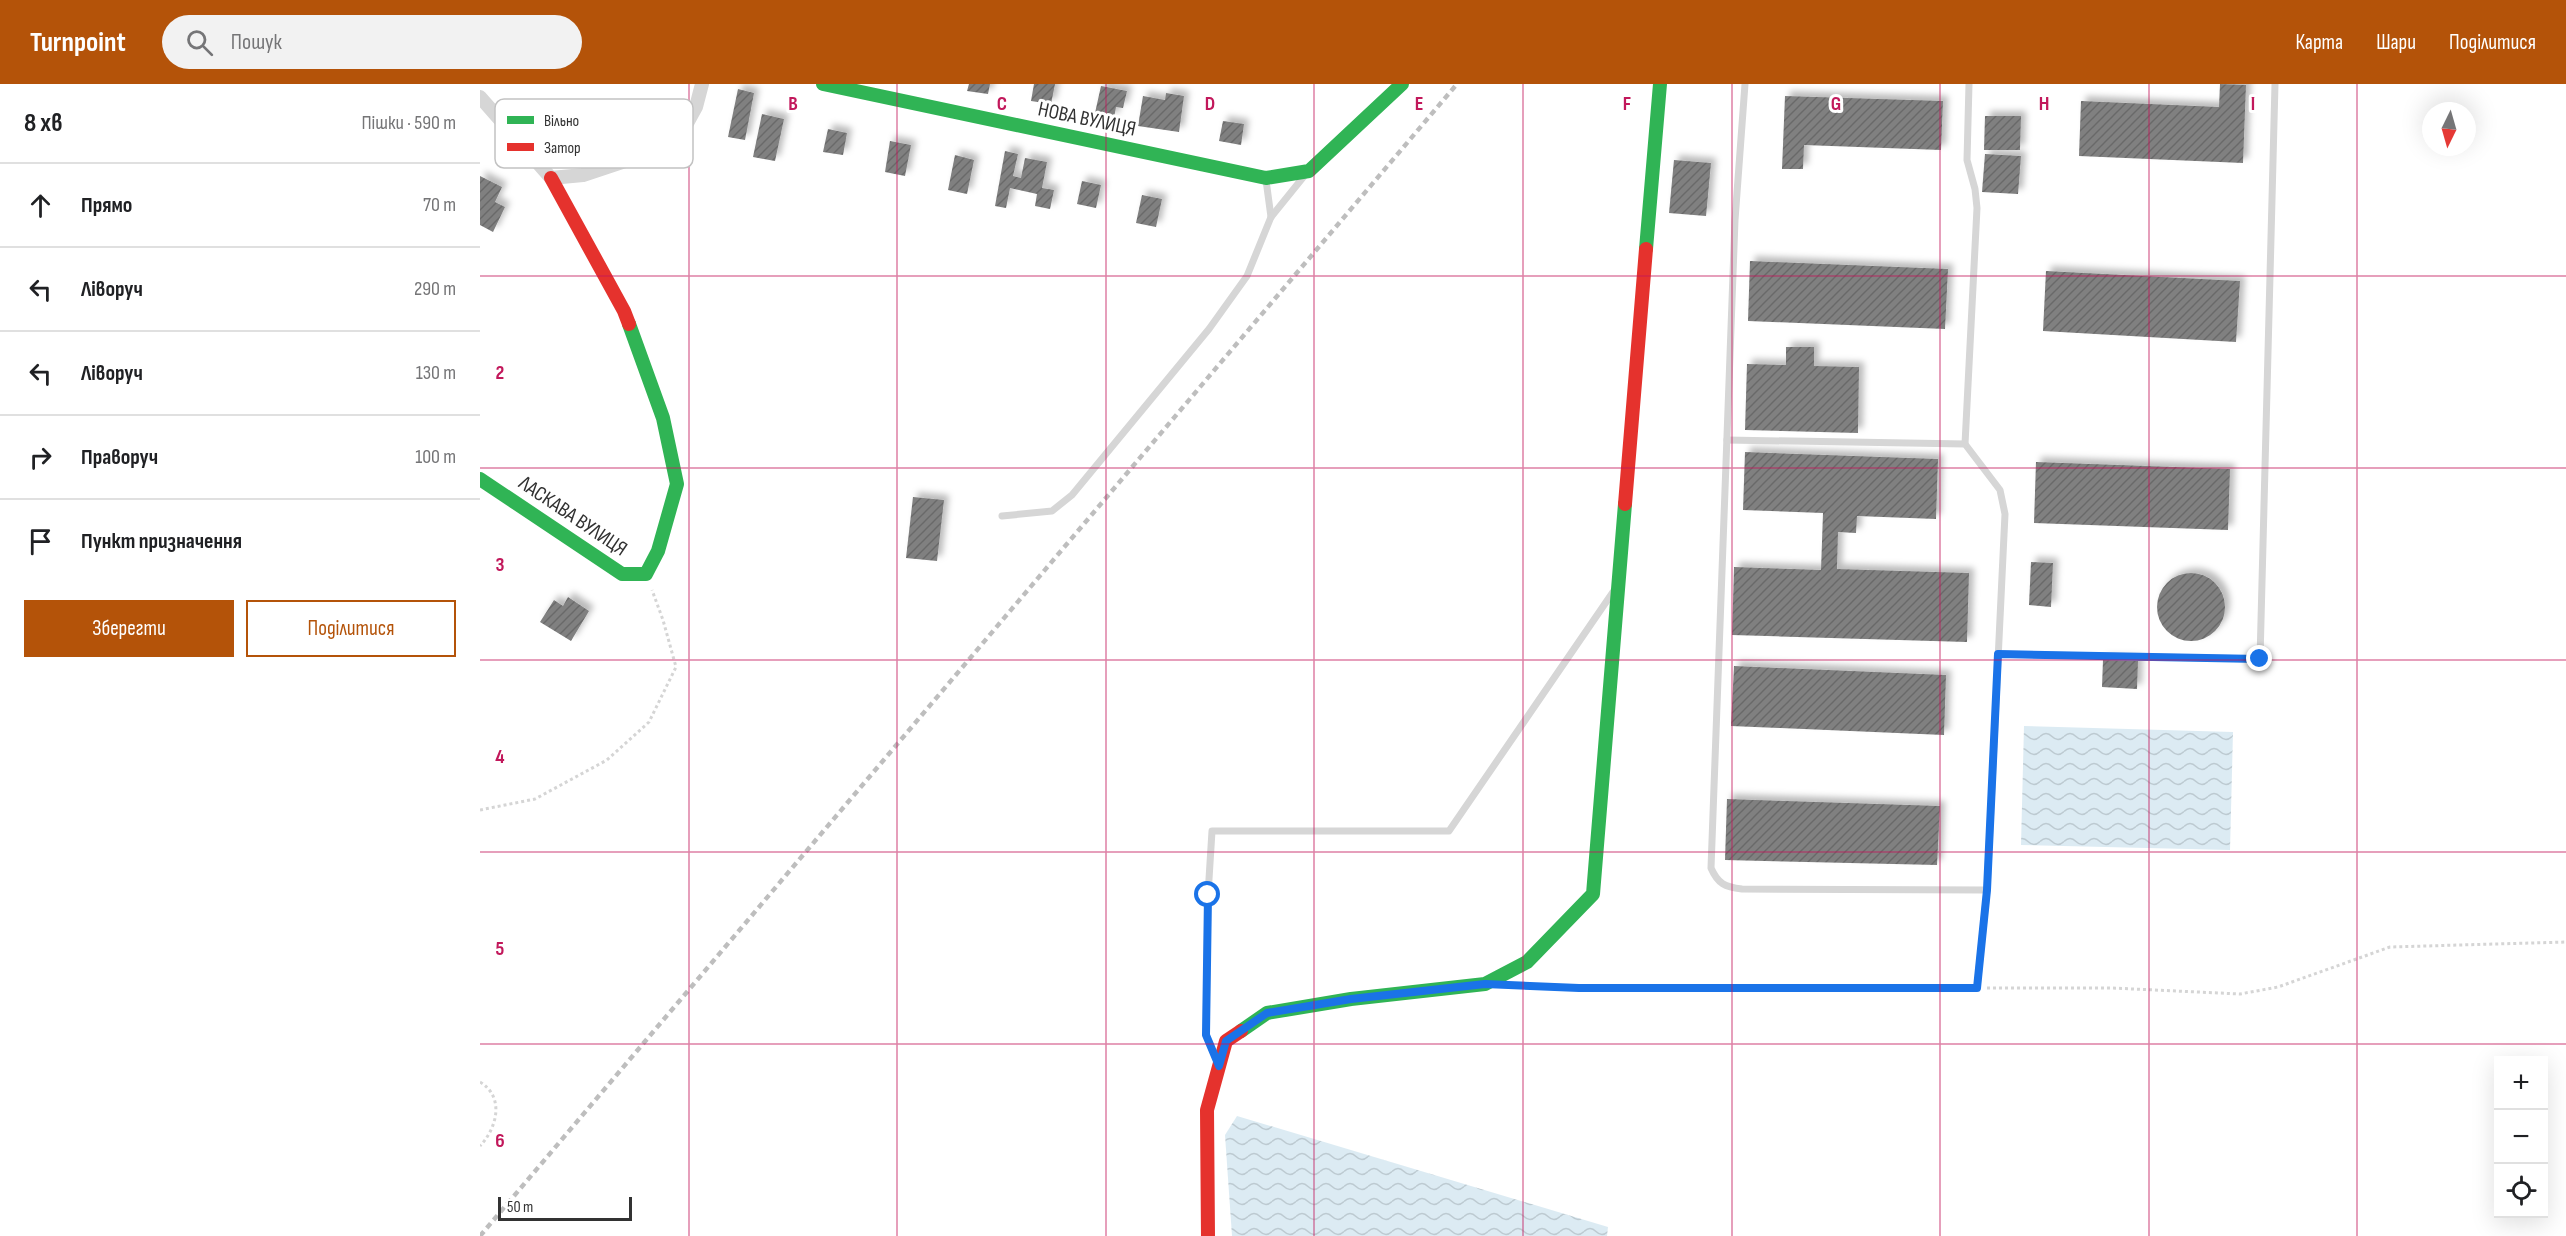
<!DOCTYPE html>
<html lang="uk">
<meta charset="utf-8">
<style>
:root{--surface:#fff;--page:#f2f2f2;--text:#202124;--muted:#757577;--line:#e0e0e0;--accent:#b45309}
body{margin:0;font-family:"Sofia Sans Condensed",sans-serif;background:var(--page);color:var(--text)}
.controls{position:absolute;right:18px;bottom:18px;display:grid;overflow:hidden;border-radius:0px;box-shadow:0 6px 24px #0002}
.controls button{width:54px;height:54px;display:grid;place-items:center;padding:0;border:0;border-bottom:2px solid var(--line);background:var(--surface);color:var(--text);font:30px sans-serif}
.compass{position:absolute;left:1942px;top:18px;width:54px;height:54px;border-radius:50%;background:var(--surface);box-shadow:0 6px 24px #0002;rotate:185deg}
.scale{position:absolute;left:18px;bottom:15px;width:134px;box-sizing:border-box;padding-left:6px;border:3px solid #323232;border-top:0;font-size:16px;line-height:21px;white-space:nowrap;color:#323232;-webkit-text-stroke:4px #fff;paint-order:stroke}
.stop{position:absolute;width:18px;height:18px;margin:-14px;border:4px solid #1a73e8;border-radius:50%;background:#fff}
.stop.end{background:#1a73e8;border-color:#fff;box-shadow:0 2px 6px #0008}
.list{margin:0;padding:0;list-style:none}
h2{display:flex;justify-content:space-between;align-items:center;height:78px;margin:0;padding:0 24px;font-size:26px}
h2 small{font-size:20px;font-weight:400;color:var(--muted)}
.list li{display:grid;grid-template-columns:39px 1fr auto;gap:18px;align-items:center;box-sizing:border-box;height:84px;padding:0 24px;border-top:2px solid var(--line)}
.list b{display:block;font-size:22px;white-space:nowrap}
.list em{font-size:20px;font-style:normal;color:var(--muted)}
.actions{display:flex;gap:12px;padding:18px 24px}
.actions a{flex:1;padding:14px 0;border:2px solid var(--accent);border-radius:0px;text-align:center;font-size:21px;color:var(--accent)}
.actions .main{background:var(--accent);color:#fff}
.icon{flex:none;width:33px;height:33px;fill:none;stroke:currentColor;stroke-width:2;stroke-linecap:round;stroke-linejoin:round}
.map{position:relative;flex:none;width:2086px;height:1152px;overflow:hidden}
header{display:flex;align-items:center;gap:36px;box-sizing:border-box;height:84px;padding:0 30px;background:var(--accent);color:#fff}
header strong{font-size:28px}
nav{display:flex;gap:33px;margin-inline-start:auto;font-size:21px}
.search{width:420px;height:54px;background:var(--page);display:flex;align-items:center;gap:15px;box-sizing:border-box;padding:0 21px;border-radius:33px;color:var(--muted);font-size:22px}
main{display:flex}
aside{flex:1;background:var(--surface)}
.map>svg:first-child{display:block}
.water{fill:url(#water-waves)}
.building{fill:url(#building-hatch);filter:url(#shadow)}
.lines{fill:none;stroke-linecap:round;stroke-linejoin:round}
.path{stroke:#d5d5d5;stroke-width:3;stroke-dasharray:3 3;stroke-linecap:butt}
.lane{stroke:#d6d6d6;stroke-width:7}
.street{stroke:#d6d6d6;stroke-width:14}
.fast{stroke:#30b455;stroke-width:14}
.jam{stroke:#e5322d;stroke-width:14}
.rail{stroke:#bebebe;stroke-width:4.5;stroke-dasharray:6 4.5;stroke-linecap:butt}
.route{stroke:#1a73e8;stroke-width:8}
.grid{fill:none;stroke:#c2185b;stroke-width:1.5;stroke-opacity:0.55}
.labels{text-anchor:middle;dominant-baseline:central;stroke-width:6;stroke-linejoin:round;paint-order:stroke}
.street-label{font-size:21px;fill:#323232;stroke:#fff}
.key{fill:#fff;stroke:#c2c2c2;stroke-width:1.5}
.key-label{font-size:16px;fill:#323232}
.grid-label{font-size:20px;text-anchor:middle;font-weight:bold;fill:#c2185b;stroke:#fff;stroke-width:6;stroke-linejoin:round;paint-order:stroke}
</style>
<header>
<strong>Turnpoint</strong>
<div class="search"><svg class="icon" aria-label="search" viewBox="0 0 24 24"><circle cx="10" cy="10" r="6"/><path d="M15 15l6 6"/></svg>Пошук</div>
<nav><a>Карта</a><a>Шари</a><a>Поділитися</a></nav>
</header>
<main>
<aside>
<h2>8 хв<small>Пішки · 590 m</small></h2>
<ul class="list">
<li><svg class="icon" aria-label="ahead" viewBox="0 0 24 24"><path d="M12 20V5M6 11l6-6 6 6"/></svg><div><b>Прямо</b></div><em>70 m</em></li>
<li><svg class="icon" aria-label="left" viewBox="0 0 24 24"><path d="M17 20v-9H6M10 6l-5 5 5 5"/></svg><div><b>Ліворуч</b></div><em>290 m</em></li>
<li><svg class="icon" aria-label="left" viewBox="0 0 24 24"><path d="M17 20v-9H6M10 6l-5 5 5 5"/></svg><div><b>Ліворуч</b></div><em>130 m</em></li>
<li><svg class="icon" aria-label="right" viewBox="0 0 24 24"><path d="M7 20v-9h11M14 6l5 5-5 5"/></svg><div><b>Праворуч</b></div><em>100 m</em></li>
<li><svg class="icon" aria-label="arrive" viewBox="0 0 24 24"><path d="M6 21V4h12l-3 4 3 4H6"/></svg><div><b>Пункт призначення</b></div></li>
</ul>
<div class="actions"><a class="main">Зберегти</a><a>Поділитися</a></div>
</aside>
<div class="map">
<svg width="2086" height="1152" viewBox="0 0 2086 1152">
<defs>
<pattern id="water-waves" width="16" height="10" patternUnits="userSpaceOnUse" patternTransform="scale(1.5)"><rect width="16" height="10" fill="#dcebf3"/><path d="M0 5q4-4 8 0t8 0" fill="none" stroke="#bdcad1"/></pattern>
<pattern id="building-hatch" width="6" height="6" patternUnits="userSpaceOnUse" patternTransform="scale(1.5)"><rect width="6" height="6" fill="#808080"/><path d="M-1 1l2-2M0 6l6-6M5 7l2-2" fill="none" stroke="#696969"/></pattern>
<filter id="shadow"><feDropShadow dx="5" dy="-5" stdDeviation="3" flood-color="#0004"/></filter>
</defs>
<rect width="100%" height="100%" fill="#fff"/>
<g class="water">
<path d="M 1544,642 L 1753,648 L 1750,766 L 1541,761 Z"/>
<path d="M 757,1032 L 1128,1143 L 1127,1152 L 752,1152 L 745,1051 Z"/>
</g>
<g class="building">
<path d="M 489,0 L 510,0 L 508,10 L 487,7 Z"/>
<path d="M 554,0 L 575,0 L 571,20 L 551,17 Z"/>
<path d="M 1740,0 L 1766,1 L 1763,79 L 1599,72 L 1601,17 L 1739,23 Z"/>
<path d="M 621,2 L 647,7 L 643,24 L 636,23 L 634,34 L 615,29 Z"/>
<path d="M 258,5 L 274,9 L 265,56 L 248,53 Z"/>
<path d="M 686,9 L 704,12 L 699,48 L 658,42 L 663,12 L 685,16 Z"/>
<path d="M 1305,12 L 1463,17 L 1461,66 L 1324,61 L 1323,85 L 1302,85 Z"/>
<path d="M 282,30 L 304,35 L 295,77 L 273,73 Z"/>
<path d="M 1505,32 L 1541,32 L 1540,66 L 1504,66 Z"/>
<path d="M 743,37 L 764,40 L 761,61 L 739,57 Z"/>
<path d="M 348,45 L 367,49 L 363,71 L 343,68 Z"/>
<path d="M 410,57 L 431,61 L 425,92 L 405,88 Z"/>
<path d="M 525,67 L 538,70 L 533,92 L 541,94 L 545,74 L 567,78 L 562,104 L 574,106 L 570,125 L 555,122 L 557,110 L 530,104 L 526,124 L 515,122 Z"/>
<path d="M 1505,70 L 1541,72 L 1538,110 L 1502,108 Z"/>
<path d="M 475,71 L 494,76 L 487,110 L 468,106 Z"/>
<path d="M 1194,76 L 1231,79 L 1226,132 L 1189,129 Z"/>
<path d="M 0,92 L 22,103 L 15,118 L 25,123 L 13,148 L 0,141 Z"/>
<path d="M 602,97 L 621,101 L 616,124 L 597,120 Z"/>
<path d="M 662,111 L 682,115 L 676,143 L 656,139 Z"/>
<path d="M 1270,177 L 1468,185 L 1465,245 L 1268,237 Z"/>
<path d="M 1566,187 L 1760,197 L 1756,258 L 1563,247 Z"/>
<path d="M 1306,263 L 1334,263 L 1334,282 L 1379,283 L 1378,349 L 1265,346 L 1267,280 L 1306,281 Z"/>
<path d="M 1265,368 L 1458,375 L 1456,435 L 1377,432 L 1376,449 L 1358,448 L 1357,485 L 1489,489 L 1487,558 L 1252,551 L 1254,483 L 1341,486 L 1343,429 L 1263,426 Z"/>
<path d="M 1556,378 L 1750,385 L 1748,446 L 1554,439 Z"/>
<path d="M 433,413 L 464,416 L 457,477 L 426,474 Z"/>
<path d="M 1551,478 L 1573,479 L 1571,523 L 1549,521 Z"/>
<circle cx="1711" cy="523" r="34"/>
<path d="M 88,513 L 109,527 L 91,557 L 60,538 L 74,516 L 83,522 Z"/>
<path d="M 1623,576 L 1658,577 L 1657,605 L 1622,603 Z"/>
<path d="M 1254,582 L 1466,591 L 1464,651 L 1251,642 Z"/>
<path d="M 1247,715 L 1460,722 L 1457,781 L 1245,776 Z"/>
</g>
<g class="lines">
<g class="path">
<path d="M 0,726 L 55,715 L 127,676 L 169,638 L 196,583 L 183,536 L 172,506"/>
<path d="M 1043,902 L 1099,904 L 1486,904"/>
<path d="M 1507,904 L 1632,904 L 1760,910 L 1798,903 L 1910,863 L 2086,858"/>
<path d="M 0,998 C 25,1013 17,1044 0,1062"/>
</g>
<g class="lane">
<path d="M 1265,0 L 1255,136 L 1231,784 C 1238,800 1245,803 1262,805 L 1507,806"/>
<path d="M 786,96 L 791,133"/>
<path d="M 1247,356 L 1485,360 L 1520,406 L 1525,430 L 1507,806 L 1497,904"/>
<path d="M 1485,360 L 1497,124 L 1495,105 L 1487,76 L 1489,0"/>
<path d="M 522,432 L 572,427 L 592,411 L 729,245 L 767,192 L 791,133 L 825,91"/>
<path d="M 1518,570 L 1780,575 L 1795,0"/>
<path d="M 736,975 L 726,951 L 728,811 L 732,747 L 969,747 L 1133,508"/>
</g>
<path class="street" d="M 0,13 L 71,94 L 103,91 L 181,65 L 199,54 L 216,23 L 222,0"/>
<g class="fast">
<path d="M 343,0 L 786,94 L 829,87 L 922,0"/>
<path d="M 1166,165 L 1180,0"/>
<path d="M 0,395 L 142,490 L 166,490 L 178,467 L 197,400 L 183,334 L 149,240"/>
<path d="M 761,947 L 787,929 L 871,915 L 1005,900 L 1047,878 L 1113,810 L 1145,420"/>
</g>
<g class="jam">
<path d="M 71,94 L 144,227 L 149,240"/>
<path d="M 1145,420 L 1166,165"/>
<path d="M 728,1152 L 727,1026 L 746,957 L 761,947"/>
</g>
<path class="rail" d="M 0,1152 L 977,0"/>
</g>
<g class="lines">
<path class="route" d="M 728,811 L 726,951 L 739,982 L 746,957 L 787,929 L 871,915 L 1005,900 L 1099,904 L 1497,904 L 1507,806 L 1518,570 L 1780,575"/>
</g>
<path class="grid" d="M 209,0 L 209,1152M 417,0 L 417,1152M 626,0 L 626,1152M 834,0 L 834,1152M 1043,0 L 1043,1152M 1252,0 L 1252,1152M 1460,0 L 1460,1152M 1669,0 L 1669,1152M 1877,0 L 1877,1152M 0,192 L 2086,192M 0,384 L 2086,384M 0,576 L 2086,576M 0,768 L 2086,768M 0,960 L 2086,960"/>
<g class="labels">
<g class="street-label">
<text transform="translate(607 35) rotate(12)">НОВА ВУЛИЦЯ</text>
<text transform="translate(93 432) rotate(34)">ЛАСКАВА ВУЛИЦЯ</text>
</g>
</g>
<rect x="15" y="15" width="198" height="69" rx="9" class="key"/>
<rect x="27" y="32" width="27" height="8" fill="#30b455"/>
<rect x="27" y="59" width="27" height="8" fill="#e5322d"/>
<g class="key-label">
<text x="64" y="42">Вільно</text>
<text x="64" y="69">Затор</text>
</g>
<g class="grid-label">
<text x="313" y="26">B</text>
<text x="522" y="26">C</text>
<text x="730" y="26">D</text>
<text x="939" y="26">E</text>
<text x="1147" y="26">F</text>
<text x="1356" y="26">G</text>
<text x="1564" y="26">H</text>
<text x="1773" y="26">I</text>
<text x="20" y="295">2</text>
<text x="20" y="487">3</text>
<text x="20" y="679">4</text>
<text x="20" y="871">5</text>
<text x="20" y="1063">6</text>
</g>
</svg>
<div class="controls">
<button>+</button>
<button>−</button>
<button><svg class="icon" aria-label="locate" viewBox="0 0 24 24"><circle cx="12" cy="12" r="6"/><path d="M12 2v4M12 18v4M2 12h4M18 12h4"/></svg></button>
</div>
<svg class="compass" viewBox="-18 -18 36 36"><path d="M0-13l5 13h-10z" fill="#e53935"/><path d="M0 13l5-13h-10z" fill="#757577"/></svg>
<div class="scale">50 m</div>
<div class="stop" style="left:728px;top:811px"></div>
<div class="stop end" style="left:1780px;top:575px"></div>
</div>
</main>
